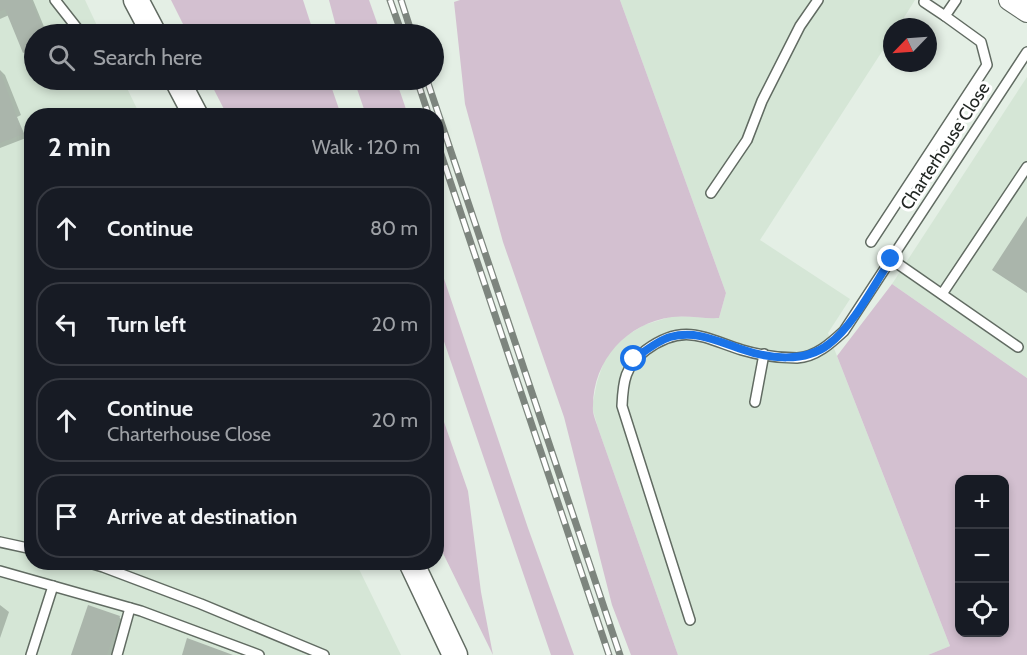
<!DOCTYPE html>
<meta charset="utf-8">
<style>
:root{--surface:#171b24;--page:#242831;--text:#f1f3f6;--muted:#9ea1a6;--line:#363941}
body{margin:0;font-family:Cabin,sans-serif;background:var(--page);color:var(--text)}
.controls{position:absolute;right:18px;bottom:18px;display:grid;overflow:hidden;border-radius:12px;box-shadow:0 3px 9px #0003}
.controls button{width:54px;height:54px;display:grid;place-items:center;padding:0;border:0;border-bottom:2px solid var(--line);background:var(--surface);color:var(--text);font:30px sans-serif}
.compass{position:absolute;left:883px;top:18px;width:54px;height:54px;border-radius:50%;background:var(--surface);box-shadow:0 3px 9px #0003;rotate:245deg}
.stop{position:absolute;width:18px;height:18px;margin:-14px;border:4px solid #1a73e8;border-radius:50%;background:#fff}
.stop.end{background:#1a73e8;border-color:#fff;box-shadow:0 2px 6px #0008}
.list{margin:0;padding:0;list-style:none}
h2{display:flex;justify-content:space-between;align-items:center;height:78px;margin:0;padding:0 24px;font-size:26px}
h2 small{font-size:20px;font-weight:400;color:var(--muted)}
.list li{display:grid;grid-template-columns:39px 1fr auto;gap:18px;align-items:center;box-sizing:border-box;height:84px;margin:0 12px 12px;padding:0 12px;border:2px solid var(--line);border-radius:24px}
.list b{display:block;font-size:22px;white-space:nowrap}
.list p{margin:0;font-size:20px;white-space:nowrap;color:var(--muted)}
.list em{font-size:20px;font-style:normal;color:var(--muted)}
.icon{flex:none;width:33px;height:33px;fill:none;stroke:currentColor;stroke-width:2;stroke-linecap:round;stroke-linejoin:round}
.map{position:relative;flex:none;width:1027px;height:655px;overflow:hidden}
.search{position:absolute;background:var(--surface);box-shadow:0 3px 9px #0003;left:24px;top:24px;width:420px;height:66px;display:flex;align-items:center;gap:15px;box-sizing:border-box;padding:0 21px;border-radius:33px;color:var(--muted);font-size:22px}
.panel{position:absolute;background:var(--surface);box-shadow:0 3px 9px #0003;left:24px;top:108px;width:420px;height:462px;border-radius:24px}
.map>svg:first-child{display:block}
.built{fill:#d5e6d6}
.green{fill:#d3c0d0;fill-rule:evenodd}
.shadow{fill:#0003}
.building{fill:#aab5ab}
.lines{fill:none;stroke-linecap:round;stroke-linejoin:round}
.service-casing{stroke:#616b62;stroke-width:12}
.minor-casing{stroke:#616b62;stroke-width:22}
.tertiary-casing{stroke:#616b62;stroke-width:27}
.service{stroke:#fff;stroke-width:9}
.minor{stroke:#fff;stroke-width:20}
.tertiary{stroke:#fff;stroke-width:24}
.rail-casing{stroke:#7d857e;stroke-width:7}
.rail{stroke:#fff;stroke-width:4.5;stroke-dasharray:14;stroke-linecap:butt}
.route{stroke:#1a73e8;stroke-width:8}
.labels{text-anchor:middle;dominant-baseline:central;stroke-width:6;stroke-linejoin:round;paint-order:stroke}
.street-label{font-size:18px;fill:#212622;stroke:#fff}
</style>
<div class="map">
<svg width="1027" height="655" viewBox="0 0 1027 655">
<rect width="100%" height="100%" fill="#e4efe5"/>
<g class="built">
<path d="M 0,0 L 85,0 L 101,34 L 34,34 L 34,80 L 123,80 L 140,115 L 32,116 L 32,562 L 356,563 L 401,655 L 0,655 Z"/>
<path d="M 620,0 L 915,0 L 898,27 L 892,27 L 892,36 L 760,240 L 850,299 L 828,333 L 950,646 L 928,655 L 678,655 L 598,428 L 592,407 L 597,382 L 605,358 L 621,339 L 644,325 L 673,316 L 719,318 L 726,293 Z"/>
<path d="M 1027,77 L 1027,378 L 892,284 Z"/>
</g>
<g class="green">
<path d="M 171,0 L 303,0 L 314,34 L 188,34 Z"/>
<path d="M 329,0 L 369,0 L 381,34 L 338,34 Z"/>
<path d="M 460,0 L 620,0 L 726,293 L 719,318 C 704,319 687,315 672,317 C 627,323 593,360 593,406 C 592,413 596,421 598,428 L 678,655 L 631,655 L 612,605 L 564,417 L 503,242 L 465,104 L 454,2 Z"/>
<path d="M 209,80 L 329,80 L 341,115 L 227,115 Z"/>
<path d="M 354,80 L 396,80 L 408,115 L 366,115 Z"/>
<path d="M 436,255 L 528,528 L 574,655 L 551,655 L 437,321 Z"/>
<path d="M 892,284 L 1027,378 L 1027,655 L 928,655 L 950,646 L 837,356 ZM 960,480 L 1004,480 L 1004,632 L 960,632 Z"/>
<path d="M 436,399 L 468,491 L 481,592 L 493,655 L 437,541 Z"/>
</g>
<g class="shadow">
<path d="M 0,0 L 33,0 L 47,34 L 34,34 L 34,56 L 30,58 L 24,52 L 9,15 L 0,19 Z"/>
<path d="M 0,70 L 5,75 L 21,115 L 17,117 L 26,138 L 0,148 Z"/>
<path d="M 0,605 L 9,612 L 0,638 Z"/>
<path d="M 119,617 L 127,625 L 117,655 L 73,655 Z"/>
</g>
<g class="building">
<path d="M 0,0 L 31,0 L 45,34 L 34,34 L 34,48 L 23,53 L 5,9 L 0,11 Z"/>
<path d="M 0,71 L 23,134 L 0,143 Z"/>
<path d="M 1027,216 L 1027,293 L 992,270 Z"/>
<path d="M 88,605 L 120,616 L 107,655 L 71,655 Z"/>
<path d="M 187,638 L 233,655 L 182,655 Z"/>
</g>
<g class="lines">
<defs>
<g id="service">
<path d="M 55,0 L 77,28"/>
<path d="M 924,2 L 945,16"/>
<path d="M 711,193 L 747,140 L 762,101 L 800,26 L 818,0"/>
<path d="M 871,242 L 987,65 L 981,42 L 945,16 L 956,0"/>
<path d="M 891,259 L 1018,347"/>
<path d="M 942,294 L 1027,167"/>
<path d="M 755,402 L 764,354"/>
<path d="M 0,542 L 32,549"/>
<path d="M 86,562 L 103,567 L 201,604 L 324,655"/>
<path d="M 0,571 L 141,611 L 259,655"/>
<path d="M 690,620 L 622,406 C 623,381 625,366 646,350 C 684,322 704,338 742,350 C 759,355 780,358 797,358 C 816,357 831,343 844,331 L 1027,52"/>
<path d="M 31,655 L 53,586"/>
<path d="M 117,655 L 130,608"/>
</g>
<path id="minor" d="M 1009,0 L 1027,12"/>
<g id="tertiary">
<path d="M 136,0 L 154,34"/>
<path d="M 177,80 L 196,116"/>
<path d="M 411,562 L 455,655"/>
</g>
</defs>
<use href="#service" class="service-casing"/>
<use href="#minor" class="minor-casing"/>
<use href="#tertiary" class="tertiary-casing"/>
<use href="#service" class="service"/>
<use href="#minor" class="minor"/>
<use href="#tertiary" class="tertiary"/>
<defs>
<g id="rail">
<path d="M 390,0 L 402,34"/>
<path d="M 401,0 L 412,34"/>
<path d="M 417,80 L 429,116"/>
<path d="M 427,80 L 620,655"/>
<path d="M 436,139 L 609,655"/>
</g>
</defs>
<use href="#rail" class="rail-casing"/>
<use href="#rail" class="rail"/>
</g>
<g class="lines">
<path class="route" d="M 634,359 C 645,351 657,341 670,337 C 696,330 717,341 741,349 C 769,359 805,363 829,344 C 853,326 874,285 891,259"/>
</g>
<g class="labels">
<g class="street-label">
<text transform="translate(945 146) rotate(-57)">Charterhouse Close</text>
</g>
</g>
</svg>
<div class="controls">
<button>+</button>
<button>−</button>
<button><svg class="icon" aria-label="locate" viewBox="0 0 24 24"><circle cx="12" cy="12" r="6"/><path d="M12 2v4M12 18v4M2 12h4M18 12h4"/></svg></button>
</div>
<svg class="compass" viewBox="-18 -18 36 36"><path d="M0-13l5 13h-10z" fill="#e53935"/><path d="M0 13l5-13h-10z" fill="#9ea1a6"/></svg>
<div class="stop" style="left:634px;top:359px"></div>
<div class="stop end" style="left:891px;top:259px"></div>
<div class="search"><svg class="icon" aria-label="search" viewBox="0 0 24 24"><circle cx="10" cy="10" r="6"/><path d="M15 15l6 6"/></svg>Search here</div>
<section class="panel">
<h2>2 min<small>Walk · 120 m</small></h2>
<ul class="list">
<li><svg class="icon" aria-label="ahead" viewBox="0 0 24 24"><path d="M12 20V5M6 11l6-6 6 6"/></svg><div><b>Continue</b></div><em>80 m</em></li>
<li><svg class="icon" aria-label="left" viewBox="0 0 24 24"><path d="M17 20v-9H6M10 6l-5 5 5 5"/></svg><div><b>Turn left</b></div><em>20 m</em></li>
<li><svg class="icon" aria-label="ahead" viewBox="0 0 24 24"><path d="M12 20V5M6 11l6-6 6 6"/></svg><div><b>Continue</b><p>Charterhouse Close</p></div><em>20 m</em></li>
<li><svg class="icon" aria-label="arrive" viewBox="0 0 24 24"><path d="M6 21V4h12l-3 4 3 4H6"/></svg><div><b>Arrive at destination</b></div></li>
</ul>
</section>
</div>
